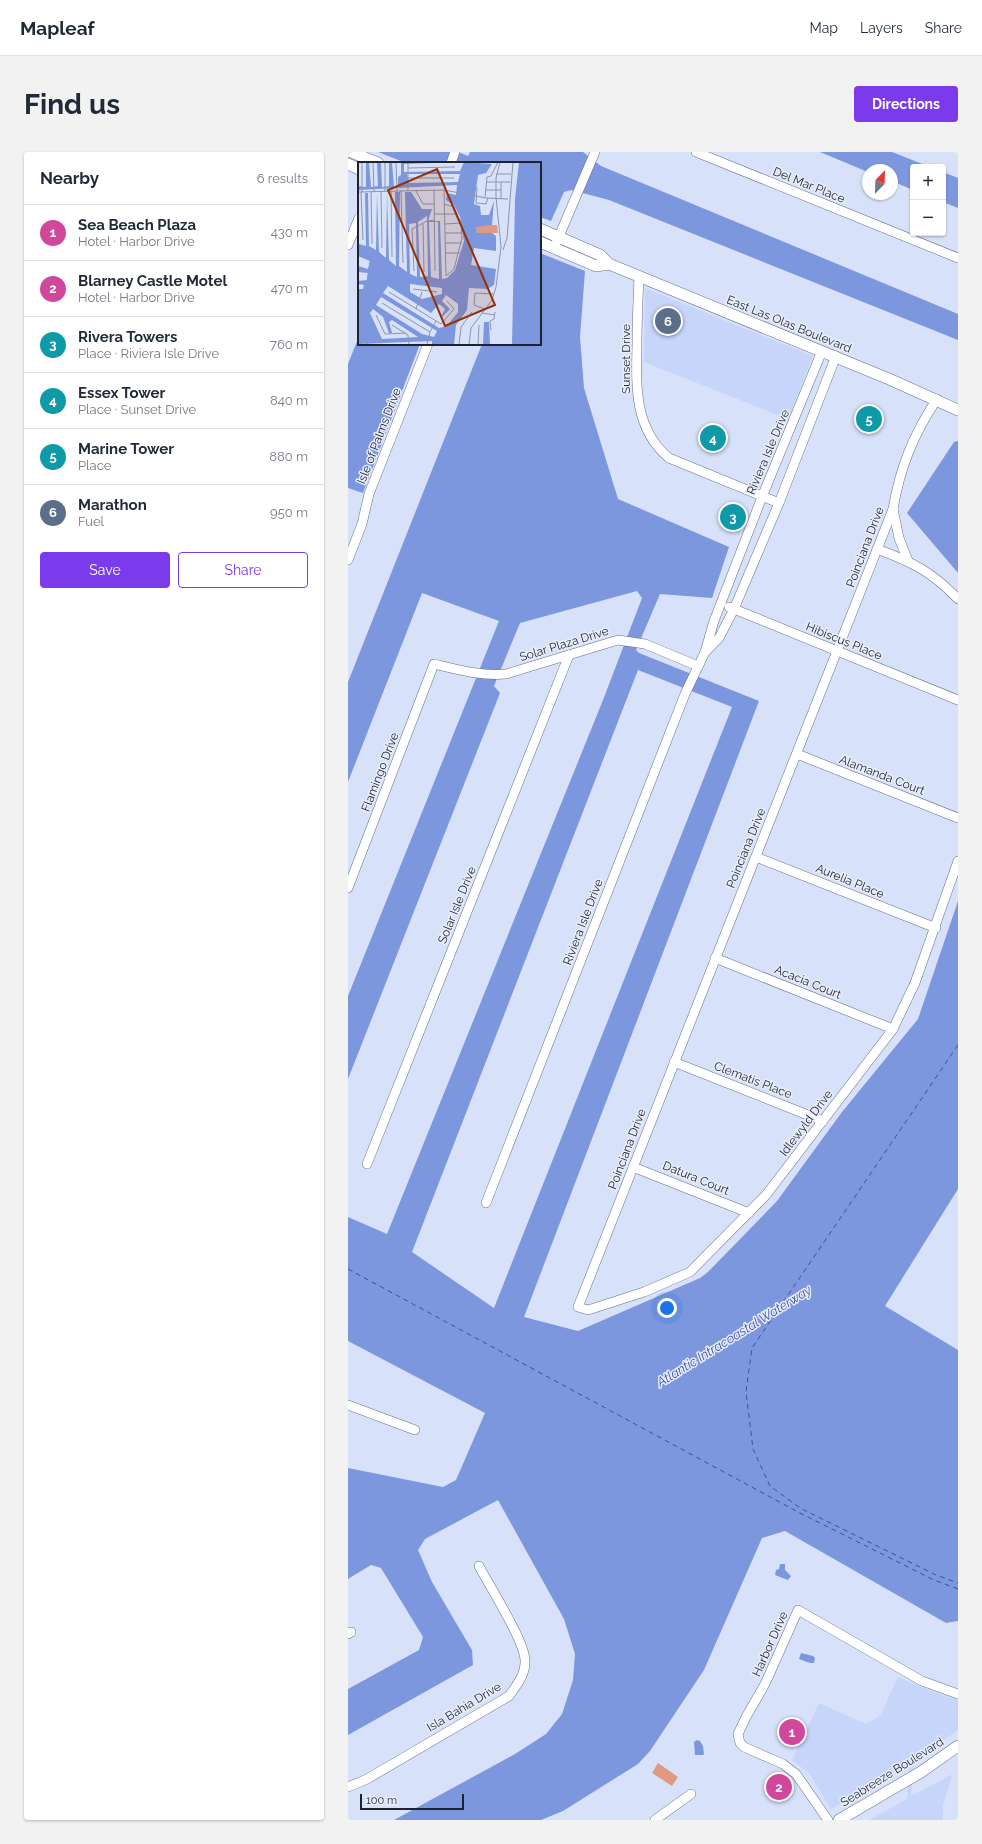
<!DOCTYPE html>
<meta charset="utf-8">
<style>
:root{--surface:#fff;--page:#f2f2f3;--text:#1f2937;--muted:#747a83;--line:#e0e1e3;--accent:#7c3aed}
body{margin:0;font-family:Raleway,sans-serif;background:var(--page);color:var(--text)}
.controls{position:absolute;right:12px;top:12px;display:grid;overflow:hidden;border-radius:4px;box-shadow:0 1px 3px #0004}
.controls button{width:36px;height:36px;display:grid;place-items:center;padding:0;border:0;border-bottom:1px solid var(--line);background:var(--surface);color:var(--text);font:20px sans-serif}
.compass{position:absolute;left:514px;top:12px;width:36px;height:36px;border-radius:50%;background:var(--surface);box-shadow:0 1px 3px #0004;rotate:23deg}
.scale{position:absolute;left:12px;bottom:10px;width:104px;box-sizing:border-box;padding-left:4px;border:2px solid #1e232e;border-top:0;font-size:11px;line-height:14px;white-space:nowrap;color:#1e232e;-webkit-text-stroke:3px #e9eefb;paint-order:stroke}
.you{position:absolute;left:319px;top:1156px;width:14px;height:14px;margin:-10px;border:3px solid #fff;border-radius:50%;background:#1a73e8;box-shadow:0 0 0 6px #1a73e833}
.badge{display:grid;place-items:center;width:26px;height:26px;border-radius:50%;background:var(--accent);color:#fff;font-size:13px;font-weight:700}
.pin{position:absolute;translate:-50% -50%;border:2px solid #fff;box-shadow:0 1px 4px #0006}
.list{margin:0;padding:0;list-style:none}
h2{display:flex;justify-content:space-between;align-items:center;height:52px;margin:0;padding:0 16px;font-size:17px}
h2 small{font-size:13px;font-weight:400;color:var(--muted)}
.list li{display:grid;grid-template-columns:26px 1fr auto;gap:12px;align-items:center;box-sizing:border-box;height:56px;padding:0 16px;border-top:1px solid var(--line)}
.list b{display:block;font-size:15px;white-space:nowrap}
.list p{margin:0;font-size:13px;white-space:nowrap;color:var(--muted)}
.list em{font-size:13px;font-style:normal;color:var(--muted)}
.actions{display:flex;gap:8px;padding:12px 16px}
.actions a{flex:1;padding:9px 0;border:1px solid var(--accent);border-radius:4px;text-align:center;font-size:14px;color:var(--accent)}
.actions .main{background:var(--accent);color:#fff}
.map{position:relative;flex:none;width:610px;height:1668px;overflow:hidden;border-radius:4px}
header{display:flex;align-items:center;gap:24px;box-sizing:border-box;height:56px;padding:0 20px;background:var(--surface);border-bottom:1px solid var(--line)}
header strong{font-size:19px}
nav{display:flex;gap:22px;margin-inline-start:auto;font-size:14px}
.intro{display:flex;align-items:center;justify-content:space-between;box-sizing:border-box;height:96px;padding:0 24px}
h1{margin:0;font-size:28px}
.button{padding:10px 18px;border-radius:4px;background:var(--accent);color:#fff;font-size:14px;font-weight:700}
main{display:flex;gap:24px;padding:0 24px}
aside{flex:1;background:var(--surface);border-radius:4px;box-shadow:0 1px 3px #0004}
.map>svg:first-child{display:block}
.built{fill:#c7d5fb}
.green{fill:#df9a84}
.water{fill:#7d97de;fill-rule:evenodd}
.lines{fill:none;stroke-linecap:round;stroke-linejoin:round}
.ferry{stroke:#3750a5;stroke-width:1;stroke-dasharray:5 4;stroke-linecap:butt}
.minor-casing{stroke:#66708b;stroke-width:10}
.major-casing{stroke:#66708b;stroke-width:12}
.minor{stroke:#fff;stroke-width:9}
.major{stroke:#fff;stroke-width:11}
.labels{text-anchor:middle;dominant-baseline:central;stroke-width:3;stroke-linejoin:round;paint-order:stroke}
.street-label{font-size:12px;fill:#1e232e;stroke:#e9eefb}
.water-label{font-size:13px;font-style:italic;fill:#3750a5;stroke:#e9eefb}
.inset-river{fill:none;stroke:#7d97de;stroke-width:2}
.inset-road{fill:none;stroke:#8d95a8;stroke-width:1}
.view{fill:#952f04;fill-opacity:0.15;stroke:#952f04;stroke-width:2}
.inset-edge{fill:none;stroke:#1e232e;stroke-width:2}
</style>
<header>
<strong>Mapleaf</strong>
<nav><a>Map</a><a>Layers</a><a>Share</a></nav>
</header>
<div class="intro"><h1>Find us</h1><a class="button">Directions</a></div>
<main>
<aside>
<h2>Nearby<small>6 results</small></h2>
<ul class="list">
<li><span class="badge" style="background:#d1479c">1</span><div><b>Sea Beach Plaza</b><p>Hotel · Harbor Drive</p></div><em>430 m</em></li>
<li><span class="badge" style="background:#d1479c">2</span><div><b>Blarney Castle Motel</b><p>Hotel · Harbor Drive</p></div><em>470 m</em></li>
<li><span class="badge" style="background:#0f9aa8">3</span><div><b>Rivera Towers</b><p>Place · Riviera Isle Drive</p></div><em>760 m</em></li>
<li><span class="badge" style="background:#0f9aa8">4</span><div><b>Essex Tower</b><p>Place · Sunset Drive</p></div><em>840 m</em></li>
<li><span class="badge" style="background:#0f9aa8">5</span><div><b>Marine Tower</b><p>Place</p></div><em>880 m</em></li>
<li><span class="badge" style="background:#5c6f8a">6</span><div><b>Marathon</b><p>Fuel</p></div><em>950 m</em></li>
</ul>
<div class="actions"><a class="main">Save</a><a>Share</a></div>
</aside>
<div class="map">
<svg width="610" height="1668" viewBox="0 0 610 1668">
<rect width="100%" height="100%" fill="#d7e1f9"/>
<g class="built">
<path d="M 297,136 L 465,204 L 440,267 L 296,210 Z"/>
<path d="M 550,1525 L 588,1541 L 610,1548 L 610,1578 L 566,1609 L 563,1644 L 605,1622 L 595,1652 L 595,1668 L 521,1668 L 559,1647 L 562,1611 L 483,1657 L 461,1621 L 444,1608 L 471,1551 L 518,1572 L 532,1564 Z"/>
</g>
<path class="green" d="M 310,1611 L 330,1625 L 324,1634 L 304,1621 Z"/>
<g class="water">
<path d="M 30,0 L 110,0 L 120,4 L 122,0 L 235,0 L 253,14 L 610,162 L 610,188 L 261,48 L 223,38 L 216,40 L 203,69 L 192,65 L 192,11 L 58,11 Z"/>
<path d="M 472,0 L 544,0 L 582,15 L 565,15 L 565,38 L 544,29 L 544,18 L 520,18 L 520,20 Z"/>
<path d="M 595,20 L 610,26 L 610,56 L 595,50 Z"/>
<path d="M 192,101 L 237,119 L 232,185 L 236,236 L 270,347 L 381,395 L 364,446 L 312,442 L 288,498 L 291,501 L 411,549 L 176,1165 L 230,1179 L 352,1126 L 360,1120 L 429,1049 L 494,960 L 570,867 L 610,749 L 610,1037 L 537,1154 L 610,1198 L 610,1469 L 598,1471 L 437,1379 L 414,1386 L 356,1518 L 302,1599 L 290,1612 L 215,1659 L 193,1668 L 46,1668 L 167,1602 L 198,1582 L 214,1562 L 225,1528 L 227,1502 L 216,1467 L 150,1348 L 77,1387 L 70,1398 L 84,1430 L 124,1498 L 125,1513 L 0,1583 L 0,1537 L 71,1498 L 75,1485 L 33,1416 L 23,1413 L 0,1427 L 0,1316 L 95,1335 L 108,1328 L 137,1261 L 0,1189 L 0,1065 L 39,1082 L 255,548 L 294,446 L 289,439 L 172,471 L 146,534 L 152,541 L 0,927 L 0,844 L 151,469 L 74,441 L 0,630 L 0,530 L 134,192 L 192,192 ZM 290,518 L 384,555 L 146,1156 L 64,1100 Z"/>
<path d="M 11,184 L 11,192 L 72,192 L 15,341 L 0,336 L 0,212 Z"/>
<path d="M 610,289 L 610,421 L 559,361 L 606,290 Z"/>
<path d="M 432,1412 L 437,1412 L 437,1418 L 443,1424 L 440,1428 L 427,1423 L 428,1418 L 431,1417 Z"/>
<path d="M 453,1501 L 465,1504 L 467,1506 L 466,1511 L 462,1511 L 451,1507 Z"/>
<path d="M 349,1588 L 352,1589 L 355,1594 L 356,1602 L 355,1603 L 347,1603 L 346,1590 Z"/>
</g>
<g class="lines">
<g class="ferry">
<path d="M 610,893 L 404,1196 L 398,1240 L 405,1297 L 422,1334 L 452,1356 L 588,1423 L 610,1431"/>
<path d="M 0,1117 L 450,1360 L 586,1428 L 610,1437"/>
</g>
<defs>
<g id="minor">
<path d="M 348,0 L 610,106"/>
<path d="M 103,11 L 107,0"/>
<path d="M 0,93 L 11,66"/>
<path d="M 206,96 L 247,0"/>
<path d="M 291,125 C 290,147 289,170 289,192 C 288,234 286,277 321,306 L 431,351"/>
<path d="M 589,247 C 565,283 552,316 545,357 L 230,1155 L 240,1158 L 296,1140 L 342,1120 L 418,1043 L 545,877 L 567,831 L 610,709"/>
<path d="M 545,357 L 551,386 L 560,409"/>
<path d="M 529,397 C 564,410 583,419 610,447"/>
<path d="M 0,408 L 14,372 L 21,342 L 80,192"/>
<path d="M 381,455 L 610,548"/>
<path d="M 358,499 L 371,486 L 386,457 L 431,351 L 488,204"/>
<path d="M 449,602 L 610,666"/>
<path d="M 408,705 L 588,776"/>
<path d="M 0,736 L 86,512 C 111,518 133,524 158,522 L 270,488 L 297,492 L 350,514"/>
<path d="M 367,806 L 545,877"/>
<path d="M 326,910 L 475,969"/>
<path d="M 19,1012 L 221,503"/>
<path d="M 285,1015 L 401,1061"/>
<path d="M 138,1051 L 337,542 L 357,500 L 366,469 L 414,345 L 474,199"/>
<path d="M 0,1253 L 67,1278"/>
<path d="M 0,1482 L 3,1480"/>
<path d="M 0,1635 L 19,1627 L 161,1544 C 168,1534 178,1522 177,1508 C 176,1488 142,1435 131,1414"/>
<path d="M 307,1668 L 343,1642"/>
<path d="M 480,1668 L 448,1622 L 435,1612 L 396,1595 L 392,1591 L 390,1582 L 398,1565 L 417,1532 L 450,1458 L 574,1529 L 610,1542"/>
</g>
<g id="major">
<path d="M 3,0 L 30,11"/>
<path d="M 0,12 L 11,17"/>
<path d="M 192,77 L 252,103 L 261,112 L 541,227 L 610,258"/>
<path d="M 192,90 L 248,114 L 261,112"/>
<path d="M 491,1668 L 573,1620 L 610,1594"/>
</g>
</defs>
<use href="#minor" class="minor-casing"/>
<use href="#major" class="major-casing"/>
<use href="#minor" class="minor"/>
<use href="#major" class="major"/>
</g>
<g class="labels">
<g class="street-label">
<text transform="translate(461 33) rotate(22)">Del Mar Place</text>
<text transform="translate(441 172) rotate(22)">East Las Olas Boulevard</text>
<text transform="translate(278 207) rotate(-90)">Sunset Drive</text>
<text transform="translate(31 284) rotate(-69)">Isle of Palms Drive</text>
<text transform="translate(420 300) rotate(-67)">Riviera Isle Drive</text>
<text transform="translate(517 395) rotate(-69)">Poinciana Drive</text>
<text transform="translate(496 489) rotate(22)">Hibiscus Place</text>
<text transform="translate(216 492) rotate(-17)">Solar Plaza Drive</text>
<text transform="translate(32 620) rotate(-69)">Flamingo Drive</text>
<text transform="translate(534 623) rotate(21)">Alamanda Court</text>
<text transform="translate(398 696) rotate(-68)">Poinciana Drive</text>
<text transform="translate(502 729) rotate(22)">Aurelia Place</text>
<text transform="translate(109 753) rotate(-68)">Solar Isle Drive</text>
<text transform="translate(235 770) rotate(-69)">Riviera Isle Drive</text>
<text transform="translate(460 830) rotate(22)">Acacia Court</text>
<text transform="translate(405 928) rotate(21)">Clematis Place</text>
<text transform="translate(458 971) rotate(-53)">Idlewyld Drive</text>
<text transform="translate(279 997) rotate(-69)">Poinciana Drive</text>
<text transform="translate(348 1026) rotate(22)">Datura Court</text>
<text transform="translate(422 1492) rotate(-66)">Harbor Drive</text>
<text transform="translate(116 1555) rotate(-31)">Isla Bahia Drive</text>
<text transform="translate(544 1620) rotate(-32)">Seabreeze Boulevard</text>
</g>
<g class="water-label">
<text transform="translate(386 1184) rotate(-32)">Atlantic Intracoastal Waterway</text>
</g>
</g>
<g transform="translate(10 10)">
<rect width="183" height="183" fill="#d7e1f9"/>
<path d="M 120,63 L 139,63 L 140,71 L 119,71 L 118,65 Z" fill="#df9a84"/>
<path d="M 8,0 L 11,0 L 13,25 L 20,24 L 19,0 L 23,0 L 24,25 L 31,24 L 31,0 L 34,0 L 36,25 L 40,24 L 40,15 L 43,13 L 43,0 L 103,0 L 46,2 L 46,10 L 102,9 L 106,0 L 134,2 L 128,11 L 120,13 L 116,42 L 122,44 L 123,53 L 131,53 L 136,39 L 134,63 L 118,65 L 119,71 L 134,71 L 138,74 L 138,89 L 116,86 L 113,103 L 138,107 L 136,123 L 129,127 L 111,126 L 109,148 L 98,163 L 96,183 L 74,183 L 74,179 L 0,182 L 0,127 L 5,127 L 6,123 L 0,122 L 0,119 L 9,118 L 10,111 L 0,110 L 0,104 L 10,107 L 12,99 L 0,94 L 0,44 L 1,82 L 8,84 L 7,31 L 10,31 L 11,84 L 18,88 L 19,31 L 21,90 L 28,96 L 29,31 L 31,98 L 38,104 L 37,30 L 42,30 L 41,104 L 49,110 L 47,30 L 53,30 L 64,47 L 74,47 L 70,59 L 82,59 L 84,117 L 89,116 L 97,108 L 106,79 L 102,55 L 96,43 L 88,38 L 89,31 L 98,33 L 99,23 L 0,28 L 0,24 L 8,25 ZM 49,12 L 102,12 L 100,20 L 51,21 ZM 69,54 L 70,114 L 62,115 L 60,60 ZM 71,60 L 80,60 L 81,117 L 73,115 ZM 58,61 L 59,114 L 59,115 L 52,112 L 51,62 ZM 52,122 L 84,126 L 84,132 L 64,137 L 52,130 ZM 30,124 L 73,151 L 81,142 L 87,147 L 82,157 L 92,147 L 84,139 L 88,133 L 100,142 L 100,150 L 89,164 L 81,166 L 25,131 ZM 23,135 L 79,169 L 76,175 L 64,172 L 18,143 ZM 15,147 L 25,155 L 31,171 L 34,171 L 31,160 L 34,158 L 60,175 L 24,177 L 12,151 ZM 161,0 L 183,0 L 183,183 L 154,183 L 157,37 ZM 126,160 L 131,160 L 132,183 L 125,183 Z" fill="#7d97de" fill-rule="evenodd"/>
<path class="inset-river" d="M 110,30 L 113,7 L 119,8 L 120,12M 110,34 L 110,78 L 104,111 L 112,122M 0,89 L 13,97 L 4,156M 10,183 L 4,160 L 6,138 L 18,123 L 34,116 L 133,124"/>
<path class="inset-road" d="M 4,0 L 4,30M 15,0 L 16,30M 27,0 L 27,29M 38,0 L 39,29M 50,0 L 50,29M 50,6 L 97,5M 138,12 L 153,12M 50,16 L 96,16M 129,20 L 152,20M 143,20 L 143,37M 119,25 L 118,41 L 128,42 L 130,36M 43,28 L 45,101M 76,28 L 77,109M 86,28 L 88,114M 128,28 L 143,28M 13,29 L 14,82M 23,29 L 24,86M 33,29 L 34,95M 58,29 L 65,42 L 77,42M 0,30 L 86,28 L 128,36 L 150,37M 3,30 L 5,78M 127,35 L 129,15 L 133,14 L 140,0M 86,42 L 96,45 L 103,61 L 104,76 L 96,107 L 88,114M 76,52 L 99,52M 65,62 L 66,110M 87,62 L 103,61M 87,71 L 104,71M 87,81 L 104,81M 145,88 L 149,76 L 155,0M 88,91 L 102,91M 56,109 L 54,67 L 69,59 L 76,58M 55,127 L 79,130M 31,130 L 83,162 L 96,147 L 89,139M 24,141 L 72,170M 58,147 L 64,130M 127,147 L 116,143 L 117,131 L 136,132M 124,151 L 137,153M 18,153 L 27,172 L 48,171M 34,163 L 50,173 L 51,183M 133,168 L 132,159 L 136,157 L 137,150M 69,183 L 72,170 L 78,159M 101,183 L 103,165 L 114,150M 111,183 L 113,166 L 134,138 L 138,125 L 143,85 L 138,35 L 138,16 L 142,0M 120,183 L 121,163"/>
<path class="view" d="M 79,7 L 137,143 L 87,164 L 30,28 Z"/>
<rect width="183" height="183" class="inset-edge"/>
</g>
</svg>
<div class="controls">
<button>+</button>
<button>−</button>
</div>
<svg class="compass" viewBox="-18 -18 36 36"><path d="M0-13l5 13h-10z" fill="#e53935"/><path d="M0 13l5-13h-10z" fill="#747a83"/></svg>
<div class="scale">100 m</div>
<div class="you"></div>
<div class="pin badge" style="left:444px;top:1580px;background:#d1479c">1</div>
<div class="pin badge" style="left:431px;top:1635px;background:#d1479c">2</div>
<div class="pin badge" style="left:385px;top:365px;background:#0f9aa8">3</div>
<div class="pin badge" style="left:365px;top:286px;background:#0f9aa8">4</div>
<div class="pin badge" style="left:521px;top:267px;background:#0f9aa8">5</div>
<div class="pin badge" style="left:320px;top:169px;background:#5c6f8a">6</div>
</div>
</main>
